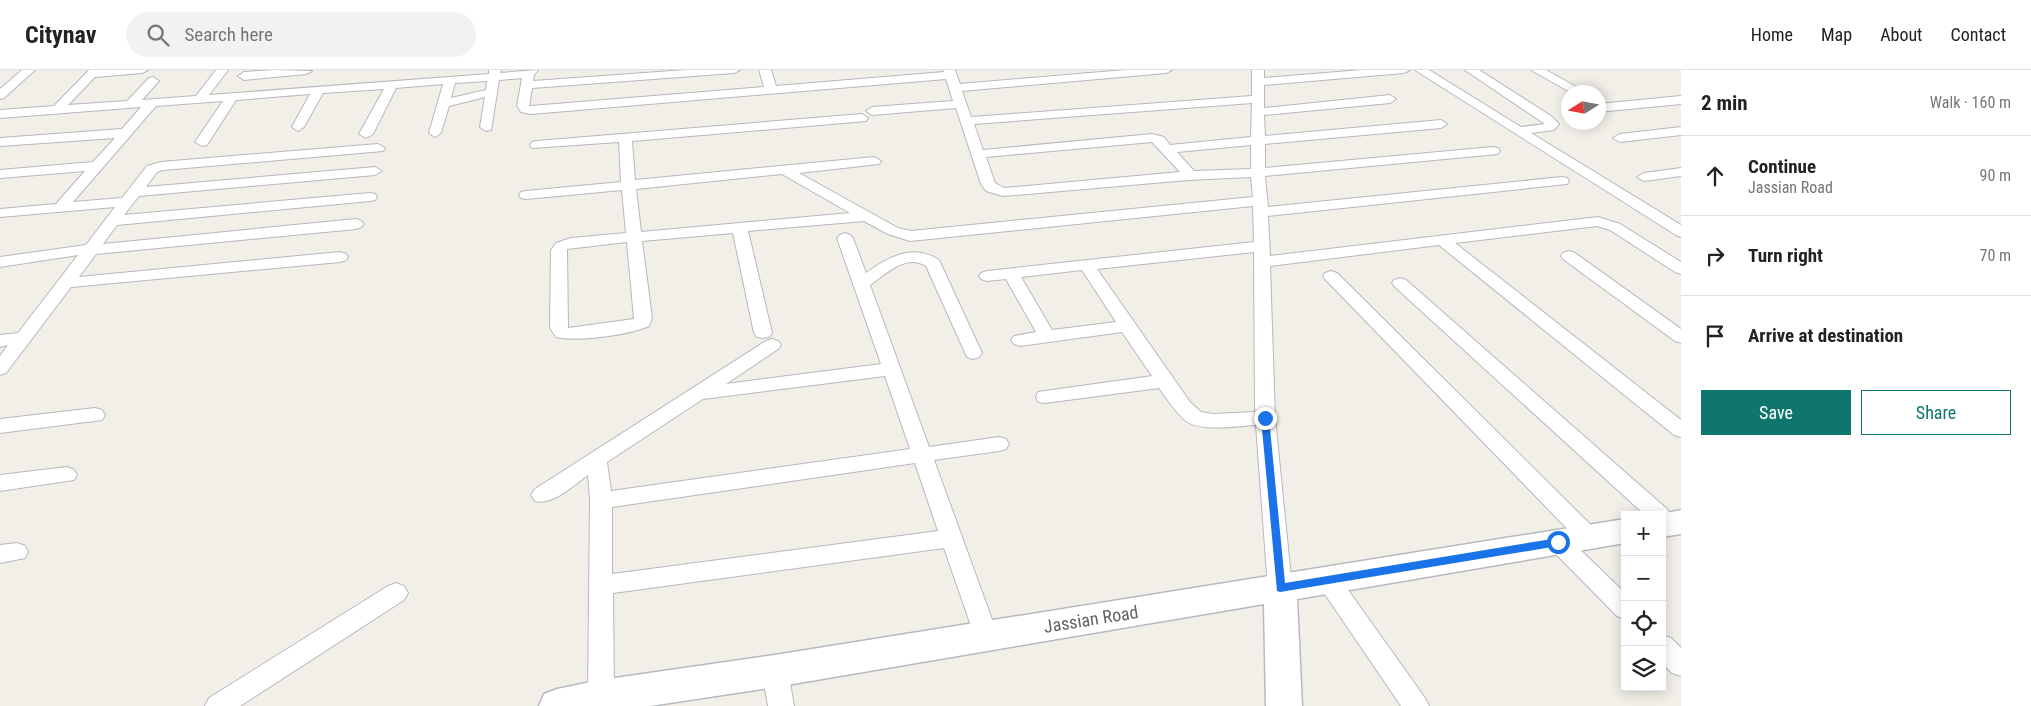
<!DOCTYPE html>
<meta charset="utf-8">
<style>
:root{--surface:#fff;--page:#f2f2f2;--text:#222;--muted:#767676;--line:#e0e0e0;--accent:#0f766e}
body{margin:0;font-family:"Roboto Condensed",sans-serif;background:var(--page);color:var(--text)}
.controls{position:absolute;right:15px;bottom:15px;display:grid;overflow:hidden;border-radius:0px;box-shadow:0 2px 12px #0003}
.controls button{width:45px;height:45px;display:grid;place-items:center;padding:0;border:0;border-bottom:1px solid var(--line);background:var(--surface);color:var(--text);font:25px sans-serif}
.compass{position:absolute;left:1561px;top:15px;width:45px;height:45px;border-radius:50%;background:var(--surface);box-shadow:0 2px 12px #0003;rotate:259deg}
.stop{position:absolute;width:15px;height:15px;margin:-11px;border:4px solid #1a73e8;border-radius:50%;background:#fff}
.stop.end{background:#1a73e8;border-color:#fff;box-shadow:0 1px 5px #0008}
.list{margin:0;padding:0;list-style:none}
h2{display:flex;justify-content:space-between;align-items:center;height:65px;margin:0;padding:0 20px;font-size:21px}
h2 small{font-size:16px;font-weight:400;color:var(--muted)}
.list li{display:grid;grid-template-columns:32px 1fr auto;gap:15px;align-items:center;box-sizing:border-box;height:80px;padding:0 20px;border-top:1px solid var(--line)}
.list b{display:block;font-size:19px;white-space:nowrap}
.list p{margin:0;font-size:16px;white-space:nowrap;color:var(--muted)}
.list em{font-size:16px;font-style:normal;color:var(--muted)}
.actions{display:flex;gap:10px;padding:15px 20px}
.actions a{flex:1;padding:11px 0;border:1px solid var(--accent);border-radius:0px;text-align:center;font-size:18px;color:var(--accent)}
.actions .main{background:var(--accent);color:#fff}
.icon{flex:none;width:28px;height:28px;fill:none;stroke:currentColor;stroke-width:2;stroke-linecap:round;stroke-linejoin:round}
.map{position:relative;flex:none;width:1681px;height:636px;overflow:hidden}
header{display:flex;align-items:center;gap:30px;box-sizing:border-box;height:70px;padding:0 25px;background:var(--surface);border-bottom:1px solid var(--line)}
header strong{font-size:24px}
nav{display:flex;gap:28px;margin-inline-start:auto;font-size:18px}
.search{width:350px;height:45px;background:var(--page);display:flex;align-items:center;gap:12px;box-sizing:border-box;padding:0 18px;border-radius:28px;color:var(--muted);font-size:19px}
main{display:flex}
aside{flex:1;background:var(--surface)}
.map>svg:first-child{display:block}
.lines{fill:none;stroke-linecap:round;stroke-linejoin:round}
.street-casing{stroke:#b5b8bc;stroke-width:2}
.secondary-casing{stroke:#b6babf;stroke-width:3}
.street{fill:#fff;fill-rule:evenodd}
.secondary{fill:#fff;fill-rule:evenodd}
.route{fill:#1a73e8}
.labels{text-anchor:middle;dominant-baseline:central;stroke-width:4;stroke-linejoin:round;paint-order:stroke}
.near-street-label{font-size:18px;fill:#5f6368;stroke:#fff}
</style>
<header>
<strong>Citynav</strong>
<div class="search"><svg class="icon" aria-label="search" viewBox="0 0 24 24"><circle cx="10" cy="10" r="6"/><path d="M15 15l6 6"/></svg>Search here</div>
<nav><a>Home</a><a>Map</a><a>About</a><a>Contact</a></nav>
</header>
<main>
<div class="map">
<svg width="1681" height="636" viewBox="0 0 1681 636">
<rect width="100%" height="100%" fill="#f1efe8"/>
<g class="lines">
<defs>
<g id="street">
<path d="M 22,0 L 35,0 L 4,28 L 0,29 L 0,19 Z"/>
<path d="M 89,0 L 148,0 L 142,3 L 95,7 L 68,35 L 127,31 L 149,8 L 153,7 L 159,11 L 142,30 L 196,26 L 216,0 L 228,0 L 209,25 L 489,4 L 489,0 L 501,0 L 500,3 L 538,0 L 534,5 L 533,11 L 686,0 L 740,0 L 734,3 L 532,18 L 529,36 L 531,36 L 764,17 L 759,0 L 771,0 L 776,16 L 944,2 L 943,0 L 955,0 L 960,14 L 1125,0 L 1172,0 L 1166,3 L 962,21 L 971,47 L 1252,26 L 1252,0 L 1264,0 L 1264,8 L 1362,0 L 1410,0 L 1404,3 L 1264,15 L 1264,38 L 1390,25 L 1396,29 L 1390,33 L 1264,45 L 1265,66 L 1441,50 L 1447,54 L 1441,58 L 1265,74 L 1265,98 L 1493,77 L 1498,78 L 1500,81 L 1498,84 L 1265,106 L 1268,137 L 1562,107 L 1567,108 L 1569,111 L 1567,114 L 1268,146 L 1270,186 L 1598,147 L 1620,154 L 1681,192 L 1681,204 L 1675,202 L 1610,160 L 1597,156 L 1455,173 L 1681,350 L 1681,367 L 1674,365 L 1439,175 L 1270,196 L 1275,348 L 1292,518 L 1288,525 L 1280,528 L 1272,525 L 1268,518 L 1256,355 C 1238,356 1201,362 1186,351 C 1175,342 1167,329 1159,318 L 1045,333 L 1038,332 L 1036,327 L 1038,322 L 1045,321 L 1152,306 L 1122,262 L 1020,276 L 1014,274 L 1011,270 L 1014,266 L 1036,262 L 1006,209 L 987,211 L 981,209 L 979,206 L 981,203 L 987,201 L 1254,172 L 1253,136 L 910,171 L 888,164 L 864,151 L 748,161 L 772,263 L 769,267 L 763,268 L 757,267 L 754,263 L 733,163 L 642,171 L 652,248 L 649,256 C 629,265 577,272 556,267 L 550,258 L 551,180 L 556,173 L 571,168 L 626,163 L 622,120 L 526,129 L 521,128 L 519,125 L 521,122 L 526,121 L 621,112 L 619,72 L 532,78 L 530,75 L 532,72 L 537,71 L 862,44 L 868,48 L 866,51 L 632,71 L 635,110 L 874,87 L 881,91 L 879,94 L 799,103 L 898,158 L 911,161 L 1253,127 L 1251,107 L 1188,110 L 1003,126 L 986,121 L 981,114 L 956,38 L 872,45 L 866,41 L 872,37 L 953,31 L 946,9 L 531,44 L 521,42 L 517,36 L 522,8 L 499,10 L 491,60 L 486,61 L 480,57 L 485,27 L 449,36 L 441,63 L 435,67 L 429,63 L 443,14 L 396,18 L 373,64 L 366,68 L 359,64 L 384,19 L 323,23 L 304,57 L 298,61 L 292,57 L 310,24 L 236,30 L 207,75 L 202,76 L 195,72 L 223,31 L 156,36 L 73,132 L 122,128 L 147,96 L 161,92 L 378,74 L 385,78 L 383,81 L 163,100 L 157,102 L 146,117 L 375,97 L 382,101 L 375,105 L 139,126 L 124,145 L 370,123 L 375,124 L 377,127 L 375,130 L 370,131 L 117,155 L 103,174 L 356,149 L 361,151 L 364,154 L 361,157 L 356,159 L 96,184 L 79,207 L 340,182 L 346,184 L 348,187 L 346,190 L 340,192 L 71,217 L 6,303 L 0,305 L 0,286 L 8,275 L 0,277 L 0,265 L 18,263 L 78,185 L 0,197 L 0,187 L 86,175 L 115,137 L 0,147 L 0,139 L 56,134 L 85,101 L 0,108 L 0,100 L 93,92 L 115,68 L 0,76 L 0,68 L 122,59 L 141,37 L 0,48 L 0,40 L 54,36 ZM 487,11 L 486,20 L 451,28 L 455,13 ZM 1252,33 L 1251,67 L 1170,75 L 1164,67 L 1152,64 L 983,80 L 974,54 ZM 1152,72 L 1180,102 L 1004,118 L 995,113 L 986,87 ZM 1251,75 L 1251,99 L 1194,101 L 1177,82 ZM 782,104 L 850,143 L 641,162 L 636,119 ZM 627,172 L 634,249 L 568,258 L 567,179 ZM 1254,182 L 1255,342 L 1213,344 L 1201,342 L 1190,332 L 1097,199 ZM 1082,200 L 1116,252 L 1052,260 L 1021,207 Z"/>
<path d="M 275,0 L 312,1 L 306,4 L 244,10 L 238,6 L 244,2 Z"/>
<path d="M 1415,0 L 1429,0 L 1521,57 L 1545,54 L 1465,0 L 1479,0 L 1551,46 L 1559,54 L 1554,60 L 1531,63 L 1681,155 L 1681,167 L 1676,165 Z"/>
<path d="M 1531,0 L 1546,0 L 1580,19 L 1578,22 L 1570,22 Z"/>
<path d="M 1681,26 L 1681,34 L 1598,42 L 1598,34 Z"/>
<path d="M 1681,57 L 1681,65 L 1620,72 L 1613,68 L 1620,64 Z"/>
<path d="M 1681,98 L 1681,106 L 1644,111 L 1637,107 L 1644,103 Z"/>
<path d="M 845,163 L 850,165 L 853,168 L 866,203 C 889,187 912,173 939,190 L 982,283 L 979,287 L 973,289 L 967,287 L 926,196 C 906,183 886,204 870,215 L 929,377 L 999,367 L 1006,369 L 1009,374 L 1006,379 L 999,381 L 934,390 L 998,566 L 995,573 L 986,577 L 977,573 L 944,478 L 613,523 L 614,627 L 610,635 L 592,635 L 588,627 L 590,430 L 588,405 C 574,415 552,436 535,431 L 531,425 L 535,419 L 766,271 L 772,269 L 778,271 L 781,275 L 778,279 L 726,314 L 881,294 L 837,168 L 840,165 ZM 885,306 L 910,379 L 611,421 L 607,392 L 703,329 ZM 915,393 L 938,461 L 612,504 L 612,437 Z"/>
<path d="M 1569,181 L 1575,183 L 1681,259 L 1681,273 L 1675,271 L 1563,189 L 1561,186 L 1563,183 Z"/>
<path d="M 1331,201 L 1337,203 L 1597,461 L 1600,467 L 1597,473 L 1589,476 L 1581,473 L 1325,209 L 1323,206 L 1325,203 Z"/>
<path d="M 1400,208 L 1406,210 L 1667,439 L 1670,445 L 1667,451 L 1662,452 L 1662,445 L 1645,445 L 1394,216 L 1392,213 L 1394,210 Z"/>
<path d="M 95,338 L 102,340 L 105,345 L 102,350 L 0,363 L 0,349 Z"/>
<path d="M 67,397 L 74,400 L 77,405 L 74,410 L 0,421 L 0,405 Z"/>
<path d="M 1558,463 L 1566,466 L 1625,523 L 1625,549 L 1617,546 L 1550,478 L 1547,472 L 1550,466 Z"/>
<path d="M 17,473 L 25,476 L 28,482 L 25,488 L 0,493 L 0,475 Z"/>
<path d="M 1328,500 L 1336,503 L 1425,628 L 1429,636 L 1401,636 L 1320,517 L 1316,510 L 1320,503 Z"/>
<path d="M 396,513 L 404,516 L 408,523 L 404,530 L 240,636 L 205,636 L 209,628 L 388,516 Z"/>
<path d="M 1662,565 L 1671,568 L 1681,578 L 1681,606 L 1672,603 L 1662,593 Z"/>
<path d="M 775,590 L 784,593 L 788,601 L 794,636 L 768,636 L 762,601 L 766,593 Z"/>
</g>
<g id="secondary">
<path d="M 1681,440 L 1681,464 L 1662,467 L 1662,445 L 1657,445 Z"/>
<path d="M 1625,449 L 1625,473 L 1297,529 L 1302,636 L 1266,636 L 1264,534 L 775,617 L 650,636 L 539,636 L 544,624 L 557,619 L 601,610 L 775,585 Z"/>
</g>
</defs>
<use href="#street" class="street-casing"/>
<use href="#secondary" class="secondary-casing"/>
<use href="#street" class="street"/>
<use href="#secondary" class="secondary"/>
</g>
<path class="route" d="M 1265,345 L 1269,348 L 1285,513 L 1558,468 L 1563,472 L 1558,476 L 1280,522 L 1277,521 L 1261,348 Z"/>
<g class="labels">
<g class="near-street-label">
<text transform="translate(1091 549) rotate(-9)">Jassian Road</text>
</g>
</g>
</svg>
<div class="controls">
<button>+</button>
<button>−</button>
<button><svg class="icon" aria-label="locate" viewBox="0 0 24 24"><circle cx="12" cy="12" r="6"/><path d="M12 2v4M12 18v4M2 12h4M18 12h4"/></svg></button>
<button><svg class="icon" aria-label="layers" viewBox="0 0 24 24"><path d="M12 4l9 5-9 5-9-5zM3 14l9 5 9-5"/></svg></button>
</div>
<svg class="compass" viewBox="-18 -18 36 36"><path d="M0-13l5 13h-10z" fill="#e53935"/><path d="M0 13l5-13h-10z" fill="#767676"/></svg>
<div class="stop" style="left:1558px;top:472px"></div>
<div class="stop end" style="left:1265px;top:348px"></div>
</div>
<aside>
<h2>2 min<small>Walk · 160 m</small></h2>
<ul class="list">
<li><svg class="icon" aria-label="ahead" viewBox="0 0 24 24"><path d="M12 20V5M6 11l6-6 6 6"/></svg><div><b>Continue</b><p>Jassian Road</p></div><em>90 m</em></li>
<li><svg class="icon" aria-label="right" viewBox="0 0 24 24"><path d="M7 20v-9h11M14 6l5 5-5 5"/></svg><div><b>Turn right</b></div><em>70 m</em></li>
<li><svg class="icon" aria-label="arrive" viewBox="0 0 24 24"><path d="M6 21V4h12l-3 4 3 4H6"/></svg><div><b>Arrive at destination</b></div></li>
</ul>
<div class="actions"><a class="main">Save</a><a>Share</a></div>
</aside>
</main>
